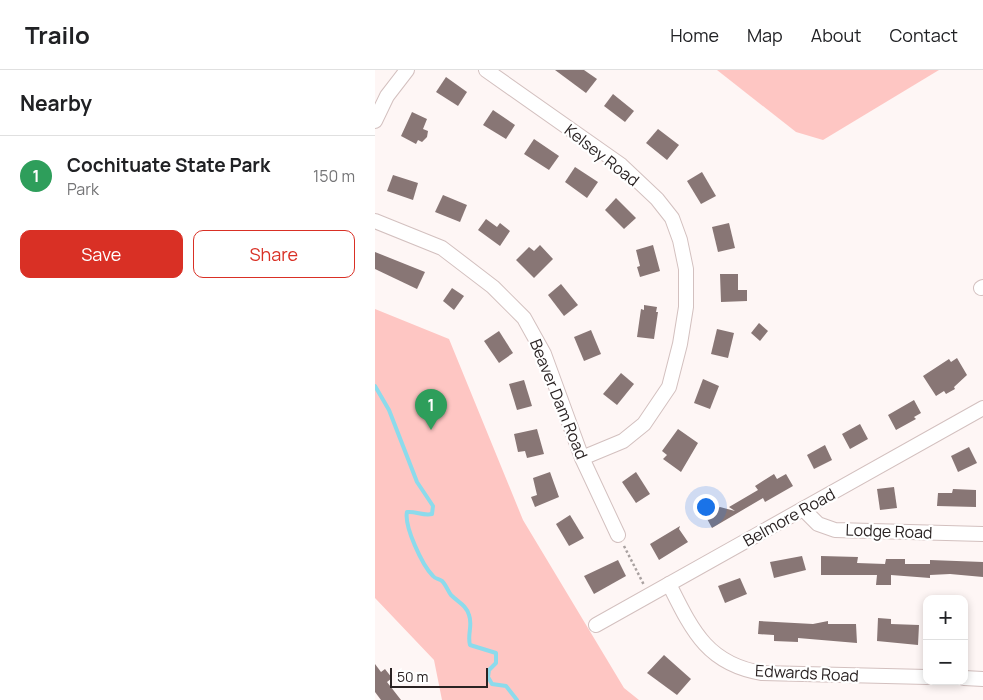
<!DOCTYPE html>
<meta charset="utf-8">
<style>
:root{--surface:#fff;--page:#f6f6f6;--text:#202124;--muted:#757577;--line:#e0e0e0;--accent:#d93025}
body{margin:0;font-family:Manrope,sans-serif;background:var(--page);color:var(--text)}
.controls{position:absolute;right:15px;bottom:15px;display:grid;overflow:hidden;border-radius:10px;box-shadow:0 2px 8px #0003}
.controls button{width:45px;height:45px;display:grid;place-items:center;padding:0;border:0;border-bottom:1px solid var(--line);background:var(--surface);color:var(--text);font:25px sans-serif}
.scale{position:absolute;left:15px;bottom:12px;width:98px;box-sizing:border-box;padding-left:5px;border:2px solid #2a2323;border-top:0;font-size:14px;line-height:18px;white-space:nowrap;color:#2a2323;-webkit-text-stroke:4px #fff;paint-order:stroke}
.you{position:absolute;left:330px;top:436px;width:18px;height:18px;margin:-12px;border:4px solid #fff;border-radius:50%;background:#1a73e8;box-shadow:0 0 0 8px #1a73e833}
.badge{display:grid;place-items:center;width:32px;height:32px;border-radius:50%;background:var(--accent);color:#fff;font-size:16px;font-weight:700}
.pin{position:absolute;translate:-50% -41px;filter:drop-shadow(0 1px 2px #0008)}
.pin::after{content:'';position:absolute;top:26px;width:18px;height:15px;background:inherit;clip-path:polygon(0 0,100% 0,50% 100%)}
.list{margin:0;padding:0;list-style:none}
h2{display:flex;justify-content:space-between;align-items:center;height:65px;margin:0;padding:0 20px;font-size:21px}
h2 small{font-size:16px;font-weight:400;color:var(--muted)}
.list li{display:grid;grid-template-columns:32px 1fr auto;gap:15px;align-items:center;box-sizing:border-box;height:80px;padding:0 20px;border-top:1px solid var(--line)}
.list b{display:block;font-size:19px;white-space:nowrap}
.list p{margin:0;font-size:16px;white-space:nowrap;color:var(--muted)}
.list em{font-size:16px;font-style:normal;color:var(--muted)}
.actions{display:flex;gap:10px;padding:15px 20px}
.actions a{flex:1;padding:11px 0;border:1px solid var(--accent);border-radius:10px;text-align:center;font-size:18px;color:var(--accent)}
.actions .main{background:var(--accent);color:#fff}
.map{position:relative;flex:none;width:608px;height:630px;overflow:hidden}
header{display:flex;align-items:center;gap:30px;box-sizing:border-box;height:70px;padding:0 25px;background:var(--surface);border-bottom:1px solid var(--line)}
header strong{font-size:24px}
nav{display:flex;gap:28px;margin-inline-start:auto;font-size:18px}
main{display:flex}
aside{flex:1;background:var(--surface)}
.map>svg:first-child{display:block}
.green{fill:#fec6c3}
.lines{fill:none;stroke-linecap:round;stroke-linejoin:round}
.stream{stroke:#8cdbec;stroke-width:4}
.building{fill:#887675}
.minor-casing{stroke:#d3c0bf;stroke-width:16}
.path{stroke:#a9a1a0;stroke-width:2.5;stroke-dasharray:2.5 2.5;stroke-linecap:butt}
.minor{stroke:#fff;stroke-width:14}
.labels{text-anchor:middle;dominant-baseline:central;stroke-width:4.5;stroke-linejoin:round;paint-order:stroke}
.street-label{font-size:16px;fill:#2a2323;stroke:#fff}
</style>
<header>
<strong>Trailo</strong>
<nav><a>Home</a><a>Map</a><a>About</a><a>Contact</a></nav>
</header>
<main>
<aside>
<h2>Nearby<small></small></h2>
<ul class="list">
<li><span class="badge" style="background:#2e9e5b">1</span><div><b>Cochituate State Park</b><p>Park</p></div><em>150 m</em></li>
</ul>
<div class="actions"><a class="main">Save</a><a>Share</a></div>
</aside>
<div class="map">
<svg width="608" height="630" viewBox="0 0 608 630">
<rect width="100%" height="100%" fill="#fef6f5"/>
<g class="green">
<path d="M 342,0 L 564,0 L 448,70 L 421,62 Z"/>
<path d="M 0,239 L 74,269 L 148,450 L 249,618 L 264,630 L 67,630 L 59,590 L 0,528 Z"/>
</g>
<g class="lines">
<path class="stream" d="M 0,316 L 14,340 L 42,412 L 58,436 L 57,444 C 48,446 41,441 32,442 C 29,456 47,495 58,506 C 60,509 65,509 67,511 C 71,515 73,521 76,525 C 83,532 91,535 94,545 C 98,555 92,565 95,575 L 121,583 L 121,593 L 114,600 L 113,607 L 117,614 L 131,616 L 142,630"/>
</g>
<g class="building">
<path d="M 180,0 L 209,0 L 222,9 L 211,23 Z"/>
<path d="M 71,7 L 92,22 L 83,36 L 61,22 Z"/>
<path d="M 238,24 L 259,41 L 250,52 L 229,36 Z"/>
<path d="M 118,40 L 140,55 L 131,69 L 108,55 Z"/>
<path d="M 37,42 L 52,49 L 48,59 L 53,61 L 52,67 L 47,72 L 43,70 L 41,74 L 26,66 Z"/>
<path d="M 283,59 L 304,75 L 292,90 L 271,73 Z"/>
<path d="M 159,69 L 184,86 L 174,100 L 149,84 Z"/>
<path d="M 200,97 L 223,112 L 212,128 L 190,112 Z"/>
<path d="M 327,102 L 341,126 L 326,134 L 312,111 Z"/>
<path d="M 18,105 L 43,113 L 38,130 L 12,121 Z"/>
<path d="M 68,125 L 92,135 L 85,152 L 60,142 Z"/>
<path d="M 241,128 L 261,148 L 249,159 L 230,140 Z"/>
<path d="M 111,149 L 122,157 L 125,153 L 135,161 L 125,176 L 103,160 Z"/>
<path d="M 354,153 L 360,178 L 343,182 L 337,157 Z"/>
<path d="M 165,175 L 178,189 L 159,208 L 141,190 L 154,177 L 159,181 Z"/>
<path d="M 278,175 L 285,201 L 265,207 L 262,197 L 265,196 L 261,180 Z"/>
<path d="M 0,182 L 50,202 L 42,219 L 0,199 Z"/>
<path d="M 345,204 L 363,204 L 363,220 L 372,220 L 372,231 L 346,232 Z"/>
<path d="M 186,214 L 203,235 L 189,246 L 173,225 Z"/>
<path d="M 77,218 L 89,226 L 79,240 L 68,231 Z"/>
<path d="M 269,235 L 282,237 L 281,242 L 283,242 L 279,269 L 262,267 L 266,239 L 269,240 Z"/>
<path d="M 384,253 L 393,261 L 385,271 L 376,263 Z"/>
<path d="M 342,259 L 359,263 L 353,288 L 336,284 Z"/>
<path d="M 216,260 L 226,284 L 209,291 L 199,267 Z"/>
<path d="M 124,261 L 138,283 L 124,293 L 109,271 Z"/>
<path d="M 582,288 L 592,305 L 579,317 L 580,319 L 571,324 L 569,321 L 561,326 L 548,306 L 574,289 L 576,292 Z"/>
<path d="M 246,303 L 259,314 L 242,335 L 228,324 Z"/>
<path d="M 328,309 L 344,316 L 335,339 L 319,333 Z"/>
<path d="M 149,310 L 157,336 L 142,340 L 134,314 Z"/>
<path d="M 539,330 L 546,343 L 539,347 L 541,349 L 521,360 L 513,345 Z"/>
<path d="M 485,354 L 493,369 L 475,379 L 467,364 Z"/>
<path d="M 162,359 L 169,384 L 152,388 L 150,381 L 143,382 L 139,364 Z"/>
<path d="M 303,359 L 323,373 L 306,402 L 288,389 L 292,385 L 287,381 Z"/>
<path d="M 450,375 L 457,390 L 439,399 L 432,385 Z"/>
<path d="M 594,377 L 602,393 L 583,402 L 576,386 Z"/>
<path d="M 175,402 L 184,427 L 160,437 L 156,427 L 162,425 L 158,408 Z"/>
<path d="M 261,402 L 275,424 L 261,433 L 247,412 Z"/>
<path d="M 399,404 L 402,409 L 411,404 L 418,416 L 390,432 L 388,428 L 337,458 L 330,445 L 345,437 L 360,441 L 354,437 L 383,420 L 380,416 Z"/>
<path d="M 519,417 L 522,438 L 505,440 L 502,419 Z"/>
<path d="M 578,419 L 601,420 L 601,437 L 562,436 L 563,423 L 577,423 Z"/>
<path d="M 195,445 L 209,468 L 194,476 L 181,454 Z"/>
<path d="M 305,456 L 304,459 L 313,472 L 284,490 L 275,474 Z"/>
<path d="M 427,486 L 431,500 L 399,508 L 395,492 Z"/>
<path d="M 446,486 L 483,487 L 482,493 L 510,494 L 511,489 L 530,489 L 530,494 L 555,494 L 555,490 L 608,492 L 608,507 L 575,504 L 555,505 L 555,508 L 516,505 L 516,515 L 501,515 L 502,505 L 446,505 Z"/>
<path d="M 243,490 L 251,506 L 219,524 L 209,506 Z"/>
<path d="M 365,508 L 372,524 L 350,533 L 343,516 Z"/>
<path d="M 503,548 L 516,549 L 516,554 L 544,555 L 543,575 L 502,571 Z"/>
<path d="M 384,551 L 438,554 L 453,551 L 453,554 L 481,554 L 482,573 L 423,568 L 423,572 L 399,571 L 399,565 L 383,564 Z"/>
<path d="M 289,585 L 316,609 L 302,625 L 272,603 Z"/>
<path d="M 0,594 L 6,602 L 10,599 L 17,608 L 12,612 L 26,630 L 6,630 L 0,622 Z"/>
</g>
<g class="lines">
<defs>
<g id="minor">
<path d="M 111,0 L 246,95 L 282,129 L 297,148 L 305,170 L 311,199 L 311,237 L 305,274 L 294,317 L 269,354 L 248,371 L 207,388"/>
<path d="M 0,51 L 12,26 L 32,0"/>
<path d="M 0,151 L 67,178 L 118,217 L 149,248 L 169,284 L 207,388 L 243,465"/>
<path d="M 606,218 L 608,217"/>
<path d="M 428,439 L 443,454 L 460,460 L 608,464"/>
<path d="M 294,514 C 317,560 332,594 387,603 L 552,607"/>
<path d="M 221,555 L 608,338"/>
<path d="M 589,608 L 608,609"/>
</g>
</defs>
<use href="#minor" class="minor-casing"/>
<path class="path" d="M 249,476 L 269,515"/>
<use href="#minor" class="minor"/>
</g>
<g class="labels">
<g class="street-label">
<text transform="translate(227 85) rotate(38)">Kelsey Road</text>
<text transform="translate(184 329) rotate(68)">Beaver Dam Road</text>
<text transform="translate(414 447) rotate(-29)">Belmore Road</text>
<text transform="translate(514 461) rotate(2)">Lodge Road</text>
<text transform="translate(432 603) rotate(3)">Edwards Road</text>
</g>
</g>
</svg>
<div class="controls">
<button>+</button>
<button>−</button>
</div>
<div class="scale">50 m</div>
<div class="you"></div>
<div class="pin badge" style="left:56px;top:360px;background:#2e9e5b">1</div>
</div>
</main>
